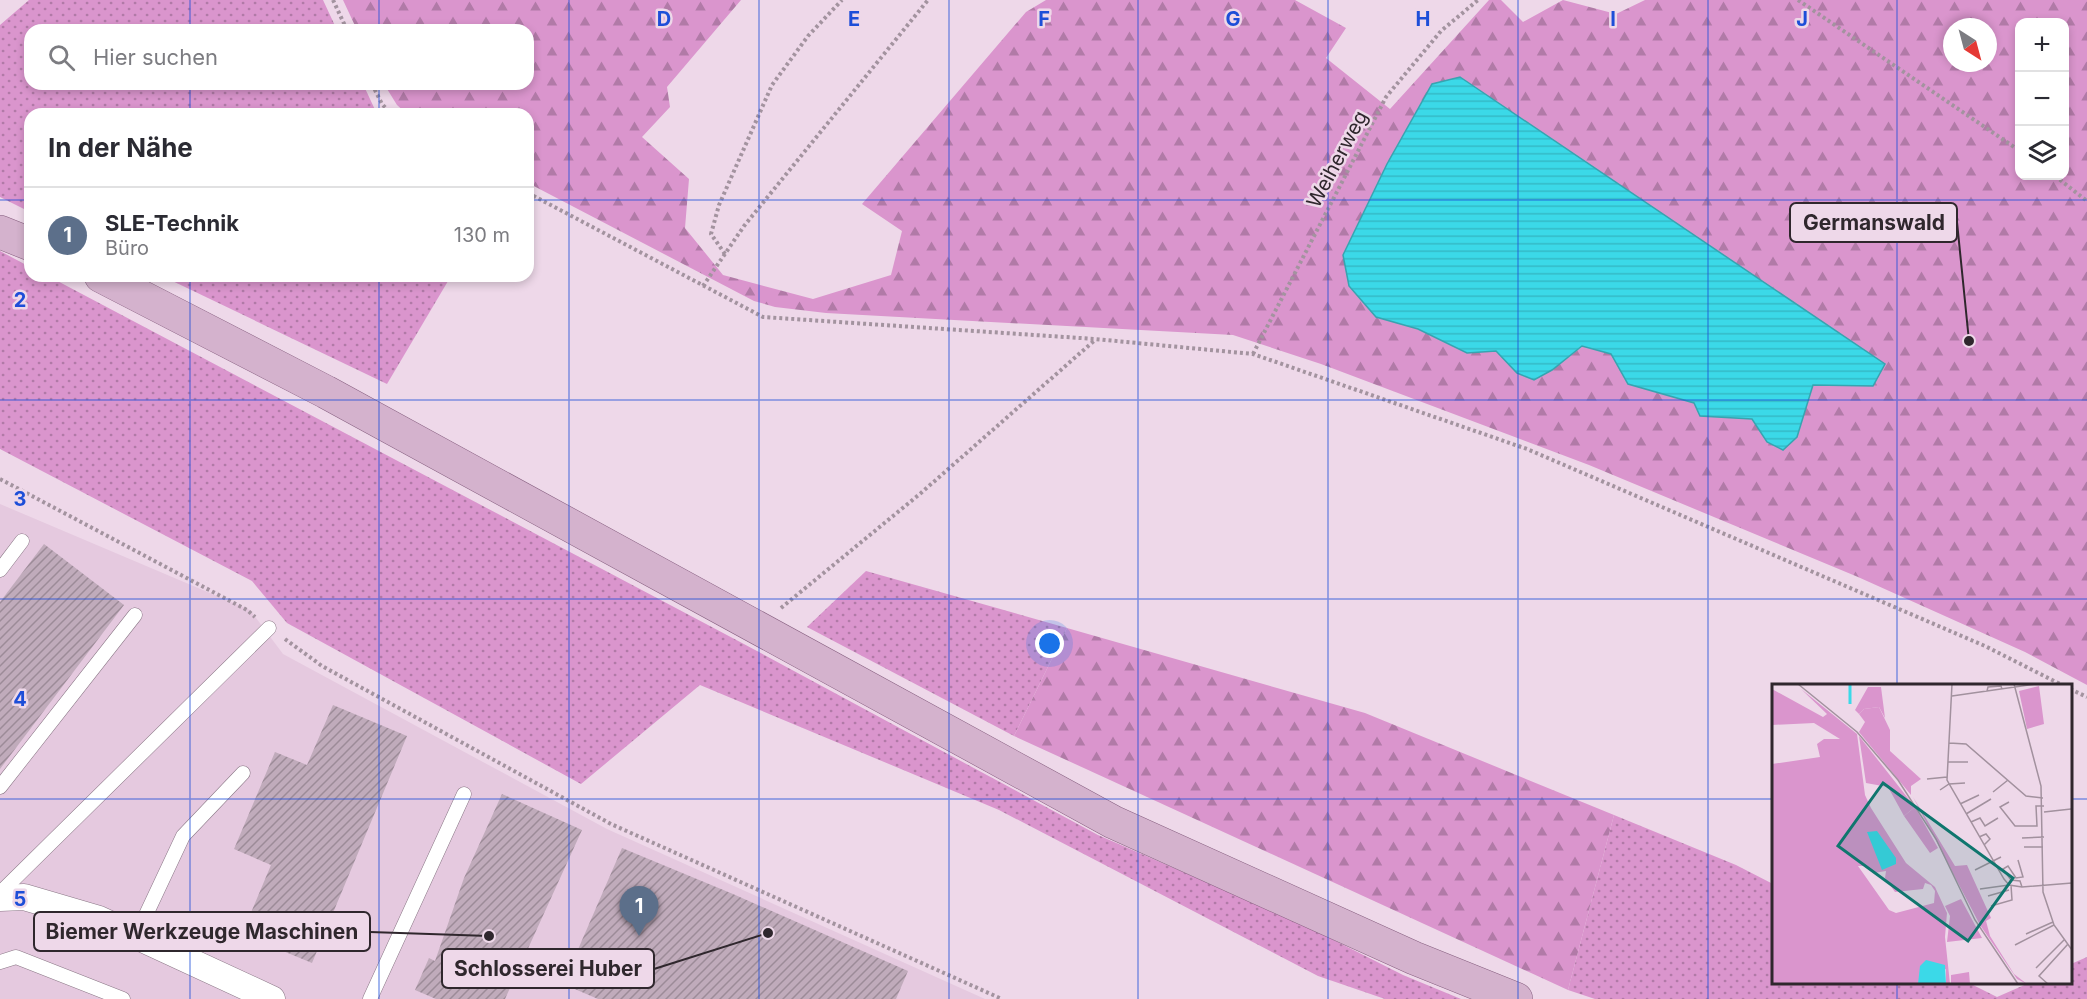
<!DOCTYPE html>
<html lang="de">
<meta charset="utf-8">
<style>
:root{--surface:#fff;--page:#f2f2f3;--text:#2b2b33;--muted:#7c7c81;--line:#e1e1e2;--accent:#0b8043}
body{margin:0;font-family:Inter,sans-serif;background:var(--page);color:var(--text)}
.controls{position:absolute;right:18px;top:18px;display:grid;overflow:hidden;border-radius:12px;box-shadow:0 3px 9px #0003}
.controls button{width:54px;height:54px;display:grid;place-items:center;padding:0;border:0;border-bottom:2px solid var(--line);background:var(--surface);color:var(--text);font:30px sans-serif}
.compass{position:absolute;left:1943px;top:18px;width:54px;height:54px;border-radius:50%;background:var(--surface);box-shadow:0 3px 9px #0003;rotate:144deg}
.you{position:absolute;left:1050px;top:644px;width:21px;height:21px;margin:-15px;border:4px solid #fff;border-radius:50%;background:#1a73e8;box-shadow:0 0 0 9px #1a73e833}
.badge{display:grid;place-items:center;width:39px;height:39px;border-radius:50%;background:var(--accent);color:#fff;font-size:20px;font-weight:700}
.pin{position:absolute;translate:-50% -50px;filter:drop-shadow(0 2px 3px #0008)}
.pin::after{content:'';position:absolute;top:32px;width:21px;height:18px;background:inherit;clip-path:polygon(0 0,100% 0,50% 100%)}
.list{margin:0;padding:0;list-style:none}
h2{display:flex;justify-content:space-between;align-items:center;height:78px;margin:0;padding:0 24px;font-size:26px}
h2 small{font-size:20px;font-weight:400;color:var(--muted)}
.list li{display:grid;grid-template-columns:39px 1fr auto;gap:18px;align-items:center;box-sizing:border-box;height:96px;padding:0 24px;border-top:2px solid var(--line)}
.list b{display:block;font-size:22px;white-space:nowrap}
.list p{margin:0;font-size:20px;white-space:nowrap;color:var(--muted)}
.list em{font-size:20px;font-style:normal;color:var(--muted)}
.icon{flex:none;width:33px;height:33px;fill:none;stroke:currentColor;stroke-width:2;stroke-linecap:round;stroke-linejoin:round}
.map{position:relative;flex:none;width:2087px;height:999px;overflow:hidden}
.search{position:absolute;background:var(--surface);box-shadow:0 3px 9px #0003;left:24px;top:24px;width:510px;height:66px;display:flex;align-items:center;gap:15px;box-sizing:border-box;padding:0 21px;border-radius:18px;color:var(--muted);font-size:22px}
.panel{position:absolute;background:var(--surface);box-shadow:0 3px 9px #0003;left:24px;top:108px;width:510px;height:174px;border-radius:18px}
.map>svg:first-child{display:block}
.built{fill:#e5c9df}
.grass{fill:url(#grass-dots)}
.forest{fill:url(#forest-firs);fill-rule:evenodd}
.water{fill:url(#water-rules);stroke:#37a4b0;stroke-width:1.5}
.building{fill:url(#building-hatch)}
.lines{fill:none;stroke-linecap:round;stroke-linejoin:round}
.service-casing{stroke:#8a7786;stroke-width:15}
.minor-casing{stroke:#8a7786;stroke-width:27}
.primary-casing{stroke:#876080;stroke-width:34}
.path{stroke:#a3939f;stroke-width:4;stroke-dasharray:3 3;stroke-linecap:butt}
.service{stroke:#fff;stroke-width:14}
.minor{stroke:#fff;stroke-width:26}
.primary{stroke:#d4b2cd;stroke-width:33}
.grid{fill:none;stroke:#1d4ed8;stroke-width:1.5;stroke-opacity:0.55}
.labels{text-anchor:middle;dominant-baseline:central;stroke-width:5;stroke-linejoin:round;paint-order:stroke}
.street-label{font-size:20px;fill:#2f272d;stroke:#eed8e9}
.inset-river{fill:none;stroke:#3bd9e8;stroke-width:3}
.inset-road{fill:none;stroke:#a2919e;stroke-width:1.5}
.view{fill:#0f766e;fill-opacity:0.15;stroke:#0f766e;stroke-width:3}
.inset-edge{fill:none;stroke:#2f272d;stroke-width:3}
.grid-label{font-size:20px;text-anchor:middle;font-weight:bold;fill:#1d4ed8;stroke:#eed8e9;stroke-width:5;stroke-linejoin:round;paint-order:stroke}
.leader{fill:none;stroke:#2f272d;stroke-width:2}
.callout-dot{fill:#2f272d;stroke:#eed8e9;stroke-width:2}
.callout{fill:#eed8e9;stroke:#2f272d;stroke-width:2}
.callout-label{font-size:21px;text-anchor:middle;font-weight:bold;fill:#2f272d}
</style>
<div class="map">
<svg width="2087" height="999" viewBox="0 0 2087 999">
<defs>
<pattern id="grass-dots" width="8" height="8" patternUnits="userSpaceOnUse" patternTransform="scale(1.5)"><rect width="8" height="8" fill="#da95cd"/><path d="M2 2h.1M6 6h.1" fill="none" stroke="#b17aa7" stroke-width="1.8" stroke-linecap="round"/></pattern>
<pattern id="forest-firs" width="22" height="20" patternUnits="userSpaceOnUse" patternTransform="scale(1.5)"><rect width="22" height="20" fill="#da95cd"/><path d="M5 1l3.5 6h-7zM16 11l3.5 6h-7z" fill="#b17aa7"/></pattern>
<pattern id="water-rules" width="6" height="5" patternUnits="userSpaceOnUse" patternTransform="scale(1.5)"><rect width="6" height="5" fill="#3bd9e8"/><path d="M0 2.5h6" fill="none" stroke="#34bac7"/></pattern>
<pattern id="building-hatch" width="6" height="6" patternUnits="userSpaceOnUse" patternTransform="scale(1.5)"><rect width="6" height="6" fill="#c0abbb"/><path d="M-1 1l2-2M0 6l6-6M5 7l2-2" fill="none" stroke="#9c8b98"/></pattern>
</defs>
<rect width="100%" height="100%" fill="#eed8e9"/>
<path class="built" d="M 0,504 L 250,610 L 283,654 L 607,829 L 985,999 L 0,999 Z"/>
<g class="grass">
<path d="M 29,0 L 323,0 L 337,30 L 30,30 L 30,84 L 363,84 L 377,114 L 30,114 L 30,212 L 0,197 L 0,25 Z"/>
<path d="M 0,251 L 30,267 L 30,276 L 48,276 L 742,643 L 1098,835 L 1300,923 L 1403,975 L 1461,999 L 1385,999 L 1318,976 L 999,810 L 700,685 L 581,784 L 287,623 L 252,581 L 0,449 Z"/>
<path d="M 162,276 L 451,276 L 387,384 Z"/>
<path d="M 866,571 L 1067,628 L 1014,736 L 807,627 Z"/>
<path d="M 1614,815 L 1736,865 L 1773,884 L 1774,982 L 1969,983 L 1997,997 L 2029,983 L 2070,982 L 2071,964 L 2087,957 L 2087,999 L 1595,999 L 1568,990 Z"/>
</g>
<g class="forest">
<path d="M 343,0 L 741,0 L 667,87 L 670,107 L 642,137 L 689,179 L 685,228 L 723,275 L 813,299 L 891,275 L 902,231 L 862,204 L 1026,12 L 1046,0 L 1295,0 L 1346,28 L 1326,58 L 1390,109 L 1489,0 L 1501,0 L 1523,22 L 1563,0 L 1616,14 L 1645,0 L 2087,0 L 2087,685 L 2025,652 L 1858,577 L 1589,465 L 1321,364 L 1233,335 L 826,313 L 775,307 L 754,301 L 528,183 L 528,114 L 407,114 L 397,105 L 384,84 L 528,84 L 528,30 L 357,30 ZM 2020,22 L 2064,22 L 2064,176 L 2020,176 ZM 1952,27 L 1988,27 L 1988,63 L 1952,63 ZM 1432,85 L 1873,386 L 1813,385 L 1797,437 L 1767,442 L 1752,419 L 1701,416 L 1694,403 L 1628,384 L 1611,354 L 1583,346 L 1552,370 L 1517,373 L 1496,351 L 1467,353 L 1418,329 L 1376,317 L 1343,255 L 1387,164 Z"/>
<path d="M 1067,628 L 1365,713 L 1614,815 L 1568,990 L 1014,736 Z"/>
</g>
<path class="water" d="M 1460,77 L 1885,364 L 1873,386 L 1813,385 L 1797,437 L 1783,450 L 1767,442 L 1752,419 L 1700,416 L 1694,403 L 1628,384 L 1611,354 L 1582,346 L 1552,370 L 1534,380 L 1517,373 L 1496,351 L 1467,353 L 1418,329 L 1376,317 L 1349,286 L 1343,255 L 1387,164 L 1432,84 Z"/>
<g class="building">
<path d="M 44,544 L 124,605 L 0,769 L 0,602 Z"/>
<path d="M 333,705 L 407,736 L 312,963 L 242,934 L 271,865 L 234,849 L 275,752 L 307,765 Z"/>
<path d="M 502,794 L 582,830 L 505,999 L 436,999 L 415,990 L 429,958 L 435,961 L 464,878 Z"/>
<path d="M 622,848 L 733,894 L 908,971 L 896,999 L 598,999 L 563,984 Z"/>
</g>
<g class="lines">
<defs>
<g id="service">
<path d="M 0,570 L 22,541"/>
<path d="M 0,787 L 135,615"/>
<path d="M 0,893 L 269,628"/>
<path d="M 136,936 L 183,836 L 243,773"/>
<path d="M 0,962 L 16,957 L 123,999"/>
<path d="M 370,999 L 464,794"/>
</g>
<path id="minor" d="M 0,898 L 24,897 L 99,919 L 272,999"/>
<g id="primary">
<path d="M 0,232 L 30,244"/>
<path d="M 101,276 L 326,392 L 1113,822 L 1414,958 L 1516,999"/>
</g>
</defs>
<use href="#service" class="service-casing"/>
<use href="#minor" class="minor-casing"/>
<use href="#primary" class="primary-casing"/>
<g class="path">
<path d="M 333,0 L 347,30"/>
<path d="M 1798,0 L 2020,151"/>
<path d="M 372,84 L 382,104 L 391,114"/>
<path d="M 2055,176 L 2087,201"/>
<path d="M 528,193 L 763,317 L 1095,339 L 1253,354 L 1527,449 L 1985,646 L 2064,686"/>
<path d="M 725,254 L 711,234 L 719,205 L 772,85 L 808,36 L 842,0"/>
<path d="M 703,286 L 744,226 L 928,0"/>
<path d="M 1253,354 L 1386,97 L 1441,31 L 1478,0"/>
<path d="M 0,479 L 247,610 L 255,617"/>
<path d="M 781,608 L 921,493 L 1095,340"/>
<path d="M 285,639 L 322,666 L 611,824 L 1002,999"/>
<path d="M 2070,689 L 2087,697"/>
</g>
<use href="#service" class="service"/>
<use href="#minor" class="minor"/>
<use href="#primary" class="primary"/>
</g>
<path class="grid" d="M 190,0 L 190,30M 379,0 L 379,30M 569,0 L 569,999M 759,0 L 759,999M 949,0 L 949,999M 1138,0 L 1138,999M 1328,0 L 1328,999M 1518,0 L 1518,999M 1708,0 L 1708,999M 1897,0 L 1897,686M 190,84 L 190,114M 379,84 L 379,114M 0,200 L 30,200M 528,200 L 2087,200M 190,276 L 190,999M 379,276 L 379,999M 0,400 L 2087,400M 0,599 L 2087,599M 0,799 L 1774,799M 2070,799 L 2087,799M 1897,982 L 1897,999"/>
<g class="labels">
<g class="street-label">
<text transform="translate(1337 159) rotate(-62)">Weiherweg</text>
</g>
</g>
<g transform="translate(1772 684)">
<rect width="300" height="300" fill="#eed8e9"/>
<path d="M 267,2 L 272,40 L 255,45 L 247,7 ZM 96,3 L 109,3 L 113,34 L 107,23 L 92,25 L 87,30 L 83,26 ZM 87,52 L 143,123 L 132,132 L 116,103 L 94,99 ZM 141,113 L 183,182 L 195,181 L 219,234 L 214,237 L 218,252 L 242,290 L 255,300 L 245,295 L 208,241 ZM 189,215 L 210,254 L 175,258 L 178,232 L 173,222 ZM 197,288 L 198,300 L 179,300 L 179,291 Z" fill="#da95cd"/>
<path d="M 0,5 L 51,33 L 55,30 L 29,5 L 85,50 L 93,111 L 99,124 L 134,179 L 163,203 L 175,229 L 173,253 L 178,300 L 174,300 L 174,285 L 148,294 L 146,300 L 0,300 L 0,80 L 48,73 L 45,60 L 52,55 L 68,55 L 42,39 L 0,41 ZM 86,182 L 95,182 L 102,189 L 114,187 L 113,194 L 123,208 L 151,205 L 153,199 L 159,201 L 163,207 L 162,219 L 124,229 L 117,226 ZM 107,23 L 118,46 L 118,67 L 149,95 L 139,102 L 139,111 L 87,48 L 93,38 L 87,30 L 92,25 ZM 143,123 L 166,164 L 158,169 L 132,132 Z" fill="#da95cd" fill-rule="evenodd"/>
<path d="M 105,147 L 124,174 L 124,180 L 110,186 L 95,148 ZM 154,276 L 173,281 L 174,300 L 146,300 L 148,282 Z" fill="#3bd9e8"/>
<path class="inset-river" d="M 78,0 L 78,20"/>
<path class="inset-road" d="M 26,0 L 85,48 L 126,96 L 164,155 L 203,236 L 246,300M 180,0 L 175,96 L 232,195 L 237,201 L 250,203 L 300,199M 242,0 L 269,102 L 271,208 L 282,241 L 300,266M 215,7 L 216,3 L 229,2 L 230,5M 180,12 L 264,0M 177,59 L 194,60 L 254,112 L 271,114M 176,78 L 196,78M 155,95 L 175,93M 168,106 L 177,100 L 193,99M 221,108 L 236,96M 237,118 L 228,123 L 243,142 L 265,142 L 264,122 L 272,122M 188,120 L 207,111M 272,128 L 299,125M 194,130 L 219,115M 199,138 L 208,134 L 213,142 L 226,134M 207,153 L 214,150 L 218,155 L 212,161M 250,154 L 272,153M 252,163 L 271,163M 246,176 L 251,193 L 244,194 L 236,182 L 231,185 L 239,196 L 248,197 L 250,203M 203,186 L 229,173M 208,205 L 237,201M 216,212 L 237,206M 219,222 L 240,216 L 239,201M 254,250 L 281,238M 243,261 L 282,241M 264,284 L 292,256M 276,300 L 267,292 L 296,260"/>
<path class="view" d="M 111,99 L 241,194 L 196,257 L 66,162 Z"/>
<rect width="300" height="300" class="inset-edge"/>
</g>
<g class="grid-label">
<text x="664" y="26">D</text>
<text x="854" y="26">E</text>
<text x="1044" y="26">F</text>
<text x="1233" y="26">G</text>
<text x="1423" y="26">H</text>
<text x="1613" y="26">I</text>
<text x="1802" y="26">J</text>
<text x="20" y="307">2</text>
<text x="20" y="506">3</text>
<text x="20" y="706">4</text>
<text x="20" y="906">5</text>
</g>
<path class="leader" d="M1969 341L1957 222M489 936L370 932M768 933L654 969"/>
<g class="callout-dot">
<circle cx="1969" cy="341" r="6"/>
<circle cx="489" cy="936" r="6"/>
<circle cx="768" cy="933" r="6"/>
</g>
<g class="callout">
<rect x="1790" y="203" width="167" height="39" rx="6"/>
<rect x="34" y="912" width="336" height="39" rx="6"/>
<rect x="442" y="949" width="212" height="39" rx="6"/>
</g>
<g class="callout-label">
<text x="1874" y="230">Germanswald</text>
<text x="202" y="939">Biemer Werkzeuge Maschinen</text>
<text x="548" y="976">Schlosserei Huber</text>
</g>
</svg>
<div class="controls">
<button>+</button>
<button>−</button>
<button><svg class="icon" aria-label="layers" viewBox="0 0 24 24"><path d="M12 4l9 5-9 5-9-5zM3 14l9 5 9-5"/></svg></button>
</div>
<svg class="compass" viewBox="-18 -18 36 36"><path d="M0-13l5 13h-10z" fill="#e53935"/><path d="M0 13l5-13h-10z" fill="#7c7c81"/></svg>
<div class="you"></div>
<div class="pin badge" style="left:639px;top:936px;background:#5c6f8a">1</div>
<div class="search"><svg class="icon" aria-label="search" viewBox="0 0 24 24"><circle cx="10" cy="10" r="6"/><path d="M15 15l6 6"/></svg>Hier suchen</div>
<section class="panel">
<h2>In der Nähe<small></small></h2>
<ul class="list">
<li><span class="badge" style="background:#5c6f8a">1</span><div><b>SLE-Technik</b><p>Büro</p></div><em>130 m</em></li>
</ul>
</section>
</div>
